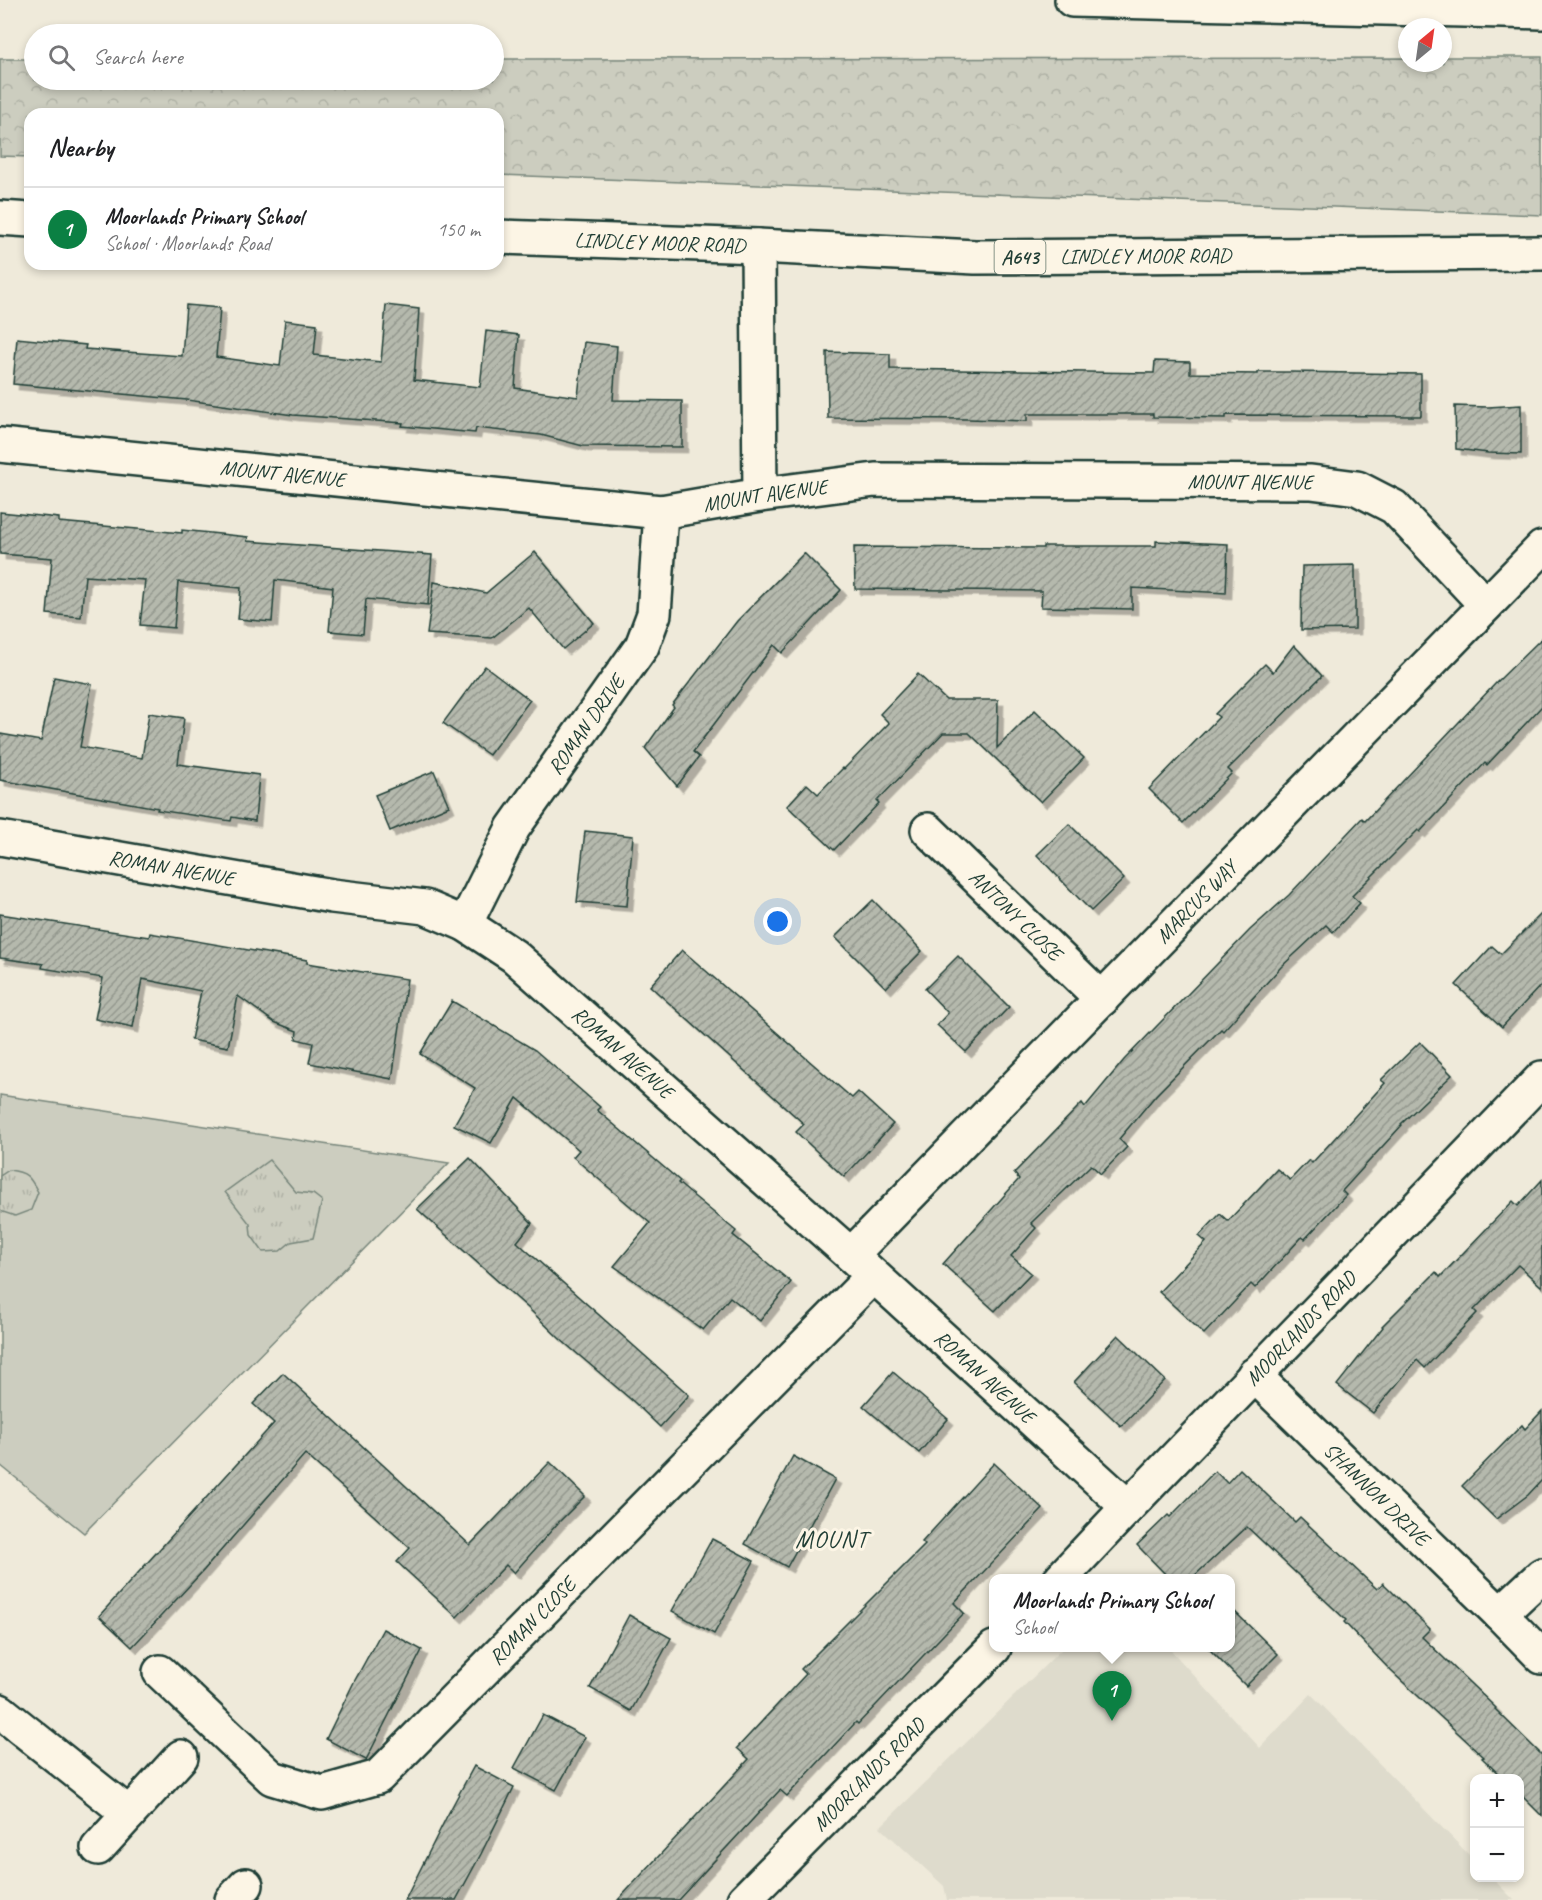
<!DOCTYPE html>
<meta charset="utf-8">
<style>
:root{--surface:#fff;--page:#f6f6f6;--text:#202124;--muted:#757577;--line:#e0e0e0;--accent:#0b8043}
body{margin:0;font-family:Caveat,sans-serif;background:var(--page);color:var(--text)}
.controls{position:absolute;right:18px;bottom:18px;display:grid;overflow:hidden;border-radius:12px;box-shadow:0 3px 9px #0003}
.controls button{width:54px;height:54px;display:grid;place-items:center;padding:0;border:0;border-bottom:2px solid var(--line);background:var(--surface);color:var(--text);font:30px sans-serif}
.compass{position:absolute;left:1398px;top:18px;width:54px;height:54px;border-radius:50%;background:var(--surface);box-shadow:0 3px 9px #0003;rotate:29deg}
.you{position:absolute;left:778px;top:922px;width:21px;height:21px;margin:-15px;border:4px solid #fff;border-radius:50%;background:#1a73e8;box-shadow:0 0 0 9px #1a73e833}
.badge{display:grid;place-items:center;width:39px;height:39px;border-radius:50%;background:var(--accent);color:#fff;font-size:20px;font-weight:700}
.pin{position:absolute;translate:-50% -50px;filter:drop-shadow(0 2px 3px #0008)}
.pin::after{content:'';position:absolute;top:32px;width:21px;height:18px;background:inherit;clip-path:polygon(0 0,100% 0,50% 100%)}
.popup{position:absolute;left:989px;top:1574px;width:246px;height:78px;box-sizing:border-box;display:grid;place-content:center;border-radius:12px;background:var(--surface);filter:drop-shadow(0 2px 4px #0005);font-size:20px;white-space:nowrap;color:var(--muted)}
.popup b{font-size:22px;color:var(--text)}
.popup::after{content:'';position:absolute;left:50%;top:100%;margin-left:-12px;border:12px solid transparent;border-top-color:var(--surface)}
.list{margin:0;padding:0;list-style:none}
h2{display:flex;justify-content:space-between;align-items:center;height:78px;margin:0;padding:0 24px;font-size:26px}
h2 small{font-size:20px;font-weight:400;color:var(--muted)}
.list li{display:grid;grid-template-columns:39px 1fr auto;gap:18px;align-items:center;box-sizing:border-box;height:84px;padding:0 24px;border-top:2px solid var(--line)}
.list b{display:block;font-size:22px;white-space:nowrap}
.list p{margin:0;font-size:20px;white-space:nowrap;color:var(--muted)}
.list em{font-size:20px;font-style:normal;color:var(--muted)}
.icon{flex:none;width:33px;height:33px;fill:none;stroke:currentColor;stroke-width:2;stroke-linecap:round;stroke-linejoin:round}
.map{position:relative;flex:none;width:1542px;height:1900px;overflow:hidden}
.search{position:absolute;background:var(--surface);box-shadow:0 3px 9px #0003;left:24px;top:24px;width:480px;height:66px;display:flex;align-items:center;gap:15px;box-sizing:border-box;padding:0 21px;border-radius:33px;color:var(--muted);font-size:22px}
.panel{position:absolute;background:var(--surface);box-shadow:0 3px 9px #0003;left:24px;top:108px;width:480px;height:162px;border-radius:18px}
.map>svg:first-child{display:block}
.built{fill:#dedbcc}
.green{fill:#cccdbf;stroke:#76857a;stroke-width:1.5}
.forest{fill:url(#forest-crowns);stroke:#76857a;stroke-width:1.5}
.park{fill:url(#park-tufts);stroke:#76857a;stroke-width:1.5}
.building{fill:url(#building-hatch);stroke:#1f3d34;stroke-width:1.5;filter:url(#shadow)}
.lines{fill:none;stroke-linecap:round;stroke-linejoin:round}
.minor-casing{stroke:#1f3d34;stroke-width:38}
.major-casing{stroke:#1f3d34;stroke-width:38}
.highway-casing{stroke:#1f3d34;stroke-width:38}
.minor{stroke:#fcf5e5;stroke-width:33}
.major{stroke:#fcf5e5;stroke-width:33}
.highway{stroke:#fcf5e5;stroke-width:33}
.labels{text-anchor:middle;dominant-baseline:central;stroke-width:6;stroke-linejoin:round;paint-order:stroke}
.shield{fill:#fcf5e5;stroke:#617469;stroke-width:1.5}
.shield-label{font-size:20px;font-weight:bold;fill:#1f3d34}
.street-label{font-size:21px;fill:#1f3d34;stroke:#fcf5e5}
.quarter-label{font-size:24px;letter-spacing:1.5px;fill:#1f3d34;stroke:#fcf5e5}
</style>
<div class="map">
<svg width="1542" height="1900" viewBox="0 0 1542 1900">
<defs>
<pattern id="forest-crowns" width="20" height="18" patternUnits="userSpaceOnUse" patternTransform="scale(1.5)"><rect width="20" height="18" fill="#cccdbf"/><path d="M2 6a3 3 0 1 1 6 0M12 15a3 3 0 1 1 6 0" fill="none" stroke="#afb1a5"/></pattern>
<pattern id="park-tufts" width="24" height="20" patternUnits="userSpaceOnUse" patternTransform="scale(1.5)"><rect width="24" height="20" fill="#cccdbf"/><path d="M3 7l-1-3M5 7V3M7 7l1-3M15 17l-1-3M17 17v-4M19 17l1-3" fill="none" stroke="#afb1a5"/></pattern>
<pattern id="building-hatch" width="6" height="6" patternUnits="userSpaceOnUse" patternTransform="scale(1.5)"><rect width="6" height="6" fill="#b5b9ad"/><path d="M-1 1l2-2M0 6l6-6M5 7l2-2" fill="none" stroke="#93988e"/></pattern>
<filter id="shadow"><feDropShadow dx="5.5" dy="5.5" stdDeviation="0" flood-color="#0004"/></filter>
</defs>
<rect width="100%" height="100%" fill="#efeada"/>
<filter id="ink" filterUnits="userSpaceOnUse"><feTurbulence type="fractalNoise" baseFrequency=".0167" numOctaves="2"/><feDisplacementMap in="SourceGraphic" scale="12" xChannelSelector="R" yChannelSelector="G"/><feConvolveMatrix kernelMatrix="1 2 1 2 8 2 1 2 1" color-interpolation-filters="sRGB"/></filter>
<g filter="url(#ink)">
<path class="built" d="M 1063,1648 L 1169,1648 L 1260,1748 L 1311,1694 L 1474,1860 L 1474,1878 L 1492,1878 L 1514,1900 L 947,1900 L 944,1886 L 880,1827 Z"/>
<path class="green" d="M 0,1095 L 449,1163 L 84,1533 L 0,1465 Z"/>
<path class="forest" d="M 1443,57 L 1542,57 L 1542,215 L 498,175 L 498,114 L 30,114 L 30,157 L 0,156 L 0,59 L 34,59 L 34,80 L 494,80 L 494,59 L 1407,58 L 1407,63 L 1443,63 Z"/>
<g class="park">
<path d="M 269,1160 L 296,1192 L 313,1194 L 322,1201 L 313,1238 L 291,1242 L 280,1251 L 263,1252 L 251,1235 L 250,1224 L 225,1192 Z"/>
<path d="M 9,1170 C 27,1172 30,1177 38,1192 L 31,1210 L 15,1216 L 0,1211 L 0,1176 Z"/>
</g>
<g class="building">
<path d="M 186,305 L 220,308 L 216,357 L 280,366 L 285,320 L 317,324 L 314,355 L 381,362 L 386,305 L 419,309 L 414,380 L 480,387 L 486,331 L 504,333 L 519,335 L 515,388 L 578,397 L 584,342 L 617,346 L 613,400 L 682,401 L 682,447 L 583,446 L 541,435 L 476,428 L 475,433 L 402,426 L 403,423 L 293,415 L 187,400 L 13,384 L 17,338 L 86,345 L 85,349 L 182,356 Z"/>
<path d="M 827,352 L 890,354 L 890,369 L 1154,373 L 1155,361 L 1190,362 L 1190,373 L 1258,374 L 1258,372 L 1291,372 L 1421,374 L 1421,416 L 1226,415 L 1226,418 L 1153,417 L 1153,414 L 1027,414 L 1027,421 L 969,419 L 828,418 Z"/>
<path d="M 1521,405 L 1521,454 L 1488,453 L 1456,449 L 1455,406 L 1488,407 Z"/>
<path d="M 0,512 L 59,518 L 59,522 L 182,533 L 182,530 L 248,537 L 247,541 L 432,555 L 428,605 L 366,599 L 363,634 L 329,631 L 333,587 L 275,580 L 272,622 L 238,619 L 241,588 L 178,582 L 174,628 L 140,625 L 145,580 L 85,576 L 81,617 L 47,614 L 52,558 L 0,554 Z"/>
<path d="M 1156,541 L 1228,544 L 1226,593 L 1132,588 L 1132,609 L 1041,607 L 1042,591 L 855,589 L 854,547 L 1043,548 L 1043,546 L 1156,546 Z"/>
<path d="M 535,552 L 594,623 L 563,649 L 529,608 L 492,638 L 427,634 L 434,582 L 486,593 Z"/>
<path d="M 804,553 L 841,590 L 782,653 L 774,645 L 693,752 L 699,757 L 677,786 L 645,748 L 674,707 L 672,705 L 737,621 Z"/>
<path d="M 1355,565 L 1355,629 L 1301,630 L 1302,566 Z"/>
<path d="M 1542,638 L 1542,706 L 1487,765 L 1485,763 L 1420,832 L 1418,830 L 1352,896 L 1360,903 L 1333,932 L 1326,925 L 1281,967 L 1223,1031 L 1221,1029 L 1156,1095 L 1119,1139 L 1127,1147 L 1101,1174 L 1091,1165 L 1031,1223 L 1036,1228 L 1011,1256 L 1031,1273 L 995,1311 L 943,1264 L 1019,1179 L 1014,1173 L 1082,1103 L 1085,1107 L 1124,1060 L 1250,930 L 1289,895 L 1362,818 L 1365,821 L 1496,683 Z"/>
<path d="M 1294,645 L 1322,676 L 1228,769 L 1232,773 L 1183,823 L 1149,789 L 1219,717 L 1215,714 L 1265,664 L 1273,672 Z"/>
<path d="M 485,666 L 530,700 L 489,755 L 443,723 Z"/>
<path d="M 918,674 L 946,700 L 998,700 L 997,748 L 1035,710 L 1084,758 L 1041,802 L 969,733 L 943,733 L 877,801 L 879,803 L 834,850 L 787,806 L 807,784 L 818,794 L 843,768 L 844,769 L 889,723 L 880,714 Z"/>
<path d="M 54,677 L 92,684 L 80,747 L 142,758 L 149,713 L 184,718 L 178,764 L 259,775 L 255,821 L 232,817 L 231,821 L 157,810 L 158,808 L 0,780 L 0,734 L 41,741 Z"/>
<path d="M 434,771 L 449,806 L 390,831 L 375,795 Z"/>
<path d="M 1069,824 L 1124,879 L 1091,911 L 1037,855 Z"/>
<path d="M 585,831 L 633,836 L 627,906 L 577,902 Z"/>
<path d="M 873,900 L 922,951 L 886,988 L 835,937 Z"/>
<path d="M 1542,913 L 1542,984 L 1502,1027 L 1456,985 L 1492,946 L 1501,954 Z"/>
<path d="M 0,914 L 149,937 L 150,933 L 307,960 L 307,963 L 407,979 L 392,1079 L 309,1063 L 313,1043 L 296,1039 L 297,1031 L 274,1022 L 238,996 L 228,1047 L 191,1040 L 201,991 L 142,979 L 133,1027 L 95,1019 L 103,978 L 42,968 L 43,964 L 0,958 Z"/>
<path d="M 682,950 L 852,1098 L 858,1092 L 893,1124 L 844,1177 L 796,1132 L 804,1124 L 650,986 Z"/>
<path d="M 958,956 L 1009,1007 L 966,1052 L 937,1025 L 948,1013 L 925,989 Z"/>
<path d="M 452,1001 L 535,1050 L 600,1107 L 597,1110 L 680,1181 L 678,1183 L 736,1231 L 733,1235 L 791,1282 L 760,1321 L 730,1297 L 703,1330 L 614,1266 L 650,1223 L 573,1157 L 579,1150 L 517,1098 L 491,1143 L 454,1125 L 475,1088 L 420,1054 Z"/>
<path d="M 1420,1042 L 1452,1075 L 1401,1124 L 1402,1125 L 1342,1191 L 1346,1195 L 1305,1239 L 1302,1237 L 1255,1288 L 1251,1284 L 1204,1334 L 1159,1292 L 1206,1242 L 1199,1236 L 1220,1214 L 1228,1221 L 1277,1169 L 1290,1180 L 1309,1160 L 1312,1163 L 1385,1083 L 1381,1080 Z"/>
<path d="M 470,1158 L 532,1223 L 517,1242 L 689,1395 L 660,1427 L 635,1403 L 560,1339 L 528,1308 L 417,1209 Z"/>
<path d="M 1542,1180 L 1542,1287 L 1518,1265 L 1474,1310 L 1477,1313 L 1425,1368 L 1417,1360 L 1373,1413 L 1337,1385 L 1383,1327 L 1382,1326 L 1436,1272 L 1440,1277 L 1513,1201 L 1518,1206 Z"/>
<path d="M 1118,1335 L 1165,1380 L 1121,1426 L 1074,1382 Z"/>
<path d="M 893,1372 L 948,1419 L 919,1453 L 863,1406 Z"/>
<path d="M 283,1373 L 470,1545 L 550,1462 L 585,1496 L 558,1523 L 514,1573 L 506,1565 L 457,1617 L 397,1562 L 410,1548 L 305,1454 L 204,1570 L 132,1647 L 99,1616 L 274,1423 L 253,1404 Z"/>
<path d="M 1542,1411 L 1542,1480 L 1528,1495 L 1496,1519 L 1462,1486 L 1522,1425 L 1525,1429 Z"/>
<path d="M 793,1456 L 835,1479 L 787,1567 L 745,1544 Z"/>
<path d="M 994,1463 L 1043,1509 L 954,1603 L 964,1613 L 858,1724 L 856,1722 L 787,1796 L 780,1790 L 678,1900 L 618,1900 L 749,1759 L 737,1748 L 806,1674 L 801,1669 L 925,1545 L 922,1542 Z"/>
<path d="M 1240,1469 L 1295,1522 L 1300,1517 L 1377,1589 L 1383,1583 L 1430,1629 L 1422,1637 L 1496,1708 L 1495,1709 L 1542,1755 L 1542,1816 L 1520,1794 L 1520,1779 L 1504,1779 L 1482,1758 L 1484,1757 L 1391,1671 L 1344,1622 L 1346,1620 L 1247,1527 L 1192,1578 L 1169,1578 L 1137,1545 L 1168,1515 L 1170,1517 L 1215,1471 L 1227,1483 Z"/>
<path d="M 712,1539 L 754,1561 L 714,1634 L 672,1611 Z"/>
<path d="M 1230,1607 L 1278,1654 L 1246,1686 L 1207,1647 L 1230,1647 Z"/>
<path d="M 629,1615 L 671,1638 L 631,1711 L 590,1688 Z"/>
<path d="M 383,1629 L 422,1650 L 366,1760 L 326,1739 L 354,1682 Z"/>
<path d="M 543,1715 L 585,1737 L 556,1790 L 514,1768 Z"/>
<path d="M 474,1766 L 514,1787 L 481,1854 L 456,1900 L 405,1900 L 447,1816 Z"/>
</g>
<g class="lines">
<defs>
<g id="minor">
<path d="M 758,246 L 760,495"/>
<path id="s1" d="M 0,445 L 661,512 L 760,495 L 875,480 L 1311,482 L 1357,488 L 1394,507 L 1486,605"/>
<path id="s2" d="M 928,830 L 1102,999"/>
<path id="s3" d="M 0,838 L 332,896 L 425,907 L 465,924 L 514,956 L 851,1255 L 1128,1507"/>
<path id="s4" d="M 465,924 L 513,828 L 642,646 L 654,614 L 661,512"/>
<path id="s5" d="M 851,1255 L 1542,548"/>
<path id="s6" d="M 1254,1375 L 1500,1614 L 1542,1657"/>
<path id="s7" d="M 1061,1578 L 1128,1507 L 1542,1078"/>
<path d="M 1500,1614 L 1542,1575"/>
<path id="s8" d="M 160,1672 L 272,1778 L 322,1793 L 378,1777 L 873,1276"/>
<path d="M 0,1711 L 129,1814"/>
<path d="M 98,1848 L 181,1757"/>
<path d="M 232,1900 L 246,1885"/>
<path id="s9" d="M 744,1900 L 994,1648"/>
</g>
<g id="major">
<path d="M 0,218 L 30,220"/>
<path id="s10" d="M 498,237 L 758,246 L 975,257 L 1542,253"/>
</g>
<path id="highway" d="M 1072,0 L 1542,12"/>
</defs>
<use href="#minor" class="minor-casing"/>
<use href="#major" class="major-casing"/>
<use href="#highway" class="highway-casing"/>
<use href="#minor" class="minor"/>
<use href="#major" class="major"/>
<use href="#highway" class="highway"/>
</g>
</g>
<g class="labels">
<rect class="shield" x="994.5" y="240" width="51" height="34" rx="4.5"/>
<g class="shield-label">
<text x="1020" y="257">A643</text>
</g>
<g class="street-label">
<text stroke="none"><textPath href="#s10" startOffset="162">LINDLEY MOOR ROAD</textPath></text>
<text stroke="none"><textPath href="#s10" startOffset="648">LINDLEY MOOR ROAD</textPath></text>
<text stroke="none"><textPath href="#s1" startOffset="284">MOUNT AVENUE</textPath></text>
<text stroke="none"><textPath href="#s1" startOffset="1256">MOUNT AVENUE</textPath></text>
<text stroke="none"><textPath href="#s1" startOffset="770">MOUNT AVENUE</textPath></text>
<text stroke="none"><textPath href="#s4" startOffset="234">ROMAN DRIVE</textPath></text>
<text stroke="none"><textPath href="#s3" startOffset="174">ROMAN AVENUE</textPath></text>
<text stroke="none"><textPath href="#s5" startOffset="494">MARCUS WAY</textPath></text>
<text stroke="none"><textPath href="#s2" startOffset="122">ANTONY CLOSE</textPath></text>
<text stroke="none"><textPath href="#s3" startOffset="678">ROMAN AVENUE</textPath></text>
<text stroke="none"><textPath href="#s7" startOffset="346">MOORLANDS ROAD</textPath></text>
<text stroke="none"><textPath href="#s3" startOffset="1164">ROMAN AVENUE</textPath></text>
<text stroke="none"><textPath href="#s6" startOffset="171">SHANNON DRIVE</textPath></text>
<text stroke="none"><textPath href="#s8" startOffset="484">ROMAN CLOSE</textPath></text>
<text stroke="none"><textPath href="#s9" startOffset="177">MOORLANDS ROAD</textPath></text>
</g>
<g class="quarter-label">
<text x="832" y="1539">MOUNT</text>
</g>
</g>
</svg>
<div class="controls">
<button>+</button>
<button>−</button>
</div>
<svg class="compass" viewBox="-18 -18 36 36"><path d="M0-13l5 13h-10z" fill="#e53935"/><path d="M0 13l5-13h-10z" fill="#757577"/></svg>
<div class="you"></div>
<div class="pin badge" style="left:1112px;top:1721px">1</div>
<div class="popup"><b>Moorlands Primary School</b>School</div>
<div class="search"><svg class="icon" aria-label="search" viewBox="0 0 24 24"><circle cx="10" cy="10" r="6"/><path d="M15 15l6 6"/></svg>Search here</div>
<section class="panel">
<h2>Nearby<small></small></h2>
<ul class="list">
<li><span class="badge">1</span><div><b>Moorlands Primary School</b><p>School · Moorlands Road</p></div><em>150 m</em></li>
</ul>
</section>
</div>
